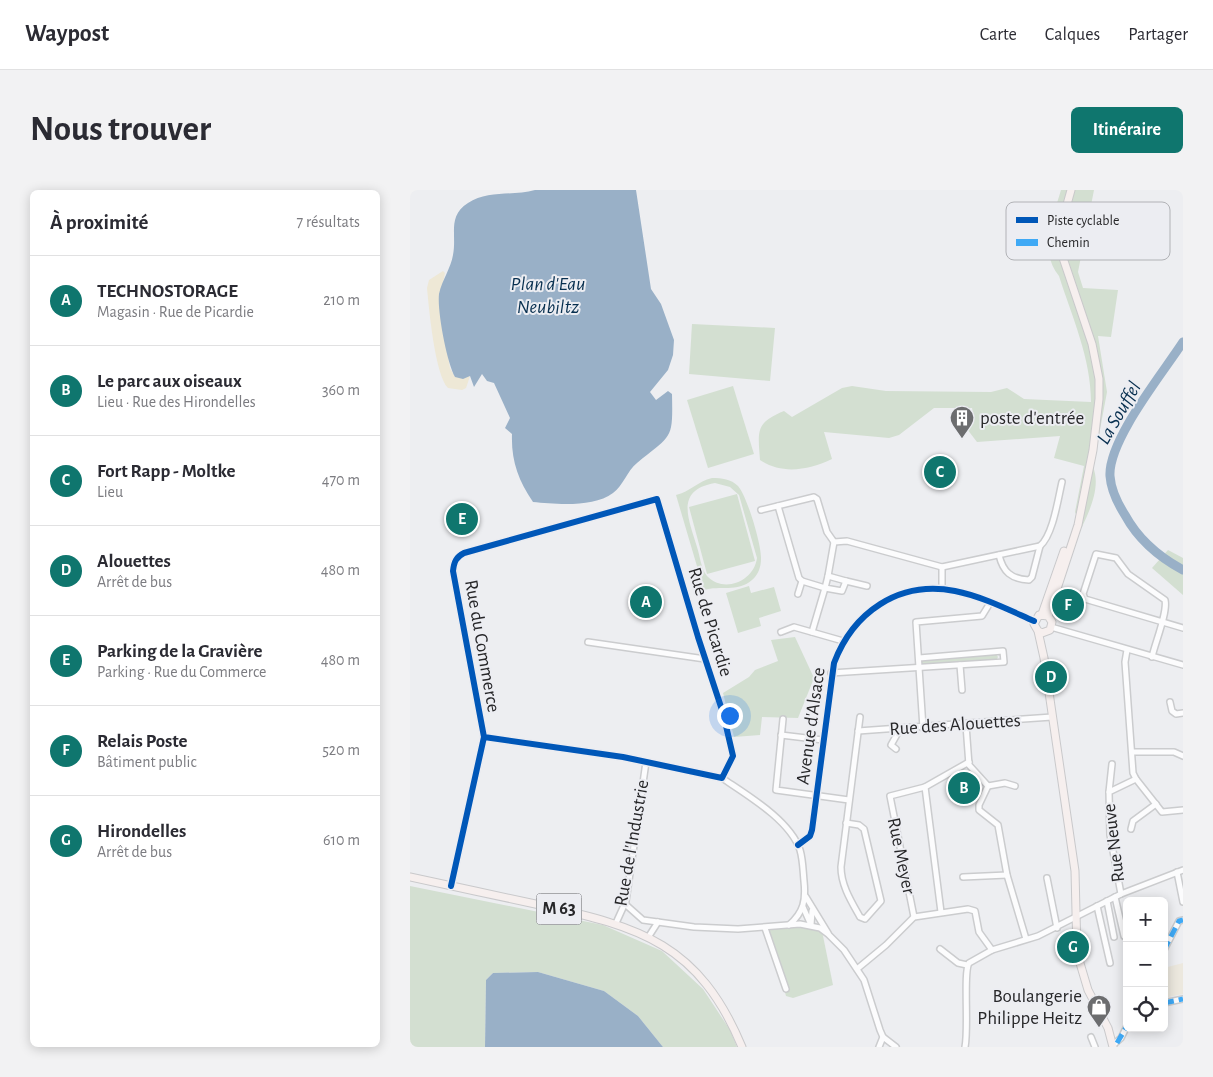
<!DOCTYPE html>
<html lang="fr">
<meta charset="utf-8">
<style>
:root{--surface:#fff;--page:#f2f2f3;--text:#2b2b33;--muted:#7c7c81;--line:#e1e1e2;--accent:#0f766e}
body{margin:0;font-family:"Alegreya Sans",sans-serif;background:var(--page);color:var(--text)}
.controls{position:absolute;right:15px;bottom:15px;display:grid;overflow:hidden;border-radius:8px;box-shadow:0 2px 12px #0003}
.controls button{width:45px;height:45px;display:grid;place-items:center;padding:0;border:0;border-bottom:1px solid var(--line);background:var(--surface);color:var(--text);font:25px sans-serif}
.you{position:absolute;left:319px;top:525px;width:18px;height:18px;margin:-12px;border:4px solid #fff;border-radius:50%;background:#1a73e8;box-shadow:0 0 0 8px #1a73e833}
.badge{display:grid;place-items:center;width:32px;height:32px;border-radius:50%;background:var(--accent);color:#fff;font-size:16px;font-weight:700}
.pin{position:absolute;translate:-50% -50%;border:2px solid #fff;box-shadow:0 1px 5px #0006}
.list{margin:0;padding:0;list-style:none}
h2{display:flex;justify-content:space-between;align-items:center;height:65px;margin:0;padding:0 20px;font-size:21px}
h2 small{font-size:16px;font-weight:400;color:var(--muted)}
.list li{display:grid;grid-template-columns:32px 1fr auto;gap:15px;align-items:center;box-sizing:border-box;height:90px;padding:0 20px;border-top:1px solid var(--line)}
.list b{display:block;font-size:19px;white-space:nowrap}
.list p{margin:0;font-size:16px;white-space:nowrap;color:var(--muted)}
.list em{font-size:16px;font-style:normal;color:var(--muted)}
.icon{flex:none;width:28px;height:28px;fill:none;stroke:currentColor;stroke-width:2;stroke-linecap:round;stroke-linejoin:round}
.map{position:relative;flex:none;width:773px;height:857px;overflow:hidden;border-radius:8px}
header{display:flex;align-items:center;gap:30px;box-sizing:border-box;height:70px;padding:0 25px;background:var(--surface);border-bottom:1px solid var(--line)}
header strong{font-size:24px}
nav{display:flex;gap:28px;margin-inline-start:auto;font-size:18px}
.intro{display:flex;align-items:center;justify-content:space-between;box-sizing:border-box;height:120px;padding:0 30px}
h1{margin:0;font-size:35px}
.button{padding:12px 22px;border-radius:8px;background:var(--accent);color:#fff;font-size:18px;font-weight:700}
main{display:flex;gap:30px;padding:0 30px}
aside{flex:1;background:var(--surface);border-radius:8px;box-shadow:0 2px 12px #0003}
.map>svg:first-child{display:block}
.education{fill:#ece8de}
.green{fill:#d3dfd1;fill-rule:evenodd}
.sand{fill:#eee8d6}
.water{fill:#99b0c7}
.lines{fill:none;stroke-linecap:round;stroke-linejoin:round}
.river{stroke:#99b0c7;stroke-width:9}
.minor-casing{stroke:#cbccce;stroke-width:8}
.major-casing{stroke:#c9c9cb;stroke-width:9}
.minor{stroke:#fcfcfd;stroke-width:5}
.major{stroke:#f6efee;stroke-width:7}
.quiet{stroke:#3fa9f5;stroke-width:5;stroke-dasharray:10 5;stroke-linecap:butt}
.cycleway-casing{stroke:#ecedf2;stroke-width:9}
.cycleway{stroke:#0057b8;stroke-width:6}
.labels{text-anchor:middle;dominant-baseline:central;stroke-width:4;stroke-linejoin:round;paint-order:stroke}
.shield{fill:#ecedf2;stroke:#626265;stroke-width:1}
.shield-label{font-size:18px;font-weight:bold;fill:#272729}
.poi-label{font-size:19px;fill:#272729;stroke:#ecedf2;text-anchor:start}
.street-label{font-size:19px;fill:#272729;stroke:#ecedf2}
.water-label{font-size:20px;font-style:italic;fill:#072f4f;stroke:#ecedf2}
.key{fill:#ecedf2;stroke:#b1b2b6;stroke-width:1}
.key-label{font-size:14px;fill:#272729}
</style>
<header>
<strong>Waypost</strong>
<nav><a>Carte</a><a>Calques</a><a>Partager</a></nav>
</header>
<div class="intro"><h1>Nous trouver</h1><a class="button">Itinéraire</a></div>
<main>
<aside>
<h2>À proximité<small>7 résultats</small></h2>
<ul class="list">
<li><span class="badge">A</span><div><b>TECHNOSTORAGE</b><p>Magasin · Rue de Picardie</p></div><em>210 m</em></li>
<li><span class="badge">B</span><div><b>Le parc aux oiseaux</b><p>Lieu · Rue des Hirondelles</p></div><em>360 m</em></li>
<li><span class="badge">C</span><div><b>Fort Rapp - Moltke</b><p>Lieu</p></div><em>470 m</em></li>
<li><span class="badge">D</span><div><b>Alouettes</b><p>Arrêt de bus</p></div><em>480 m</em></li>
<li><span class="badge">E</span><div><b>Parking de la Gravière</b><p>Parking · Rue du Commerce</p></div><em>480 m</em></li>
<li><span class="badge">F</span><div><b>Relais Poste</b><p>Bâtiment public</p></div><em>520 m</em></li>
<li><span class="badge">G</span><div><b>Hirondelles</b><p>Arrêt de bus</p></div><em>610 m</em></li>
</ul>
</aside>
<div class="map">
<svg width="773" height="857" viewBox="0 0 773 857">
<rect width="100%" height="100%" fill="#edeef1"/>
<path class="education" d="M 773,773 L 773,804 L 754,808 L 754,778 Z"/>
<g class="green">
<path d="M 651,0 L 684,0 L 668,82 L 673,98 L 708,100 L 701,147 L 688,146 L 697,202 L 683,277 C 691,296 680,320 672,337 L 665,322 L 674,276 L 644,268 L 650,246 L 567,252 L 557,239 L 564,228 L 562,218 L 524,218 L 489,245 L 479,248 L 414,242 L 422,269 C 399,280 372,285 350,270 C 348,241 345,233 374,221 L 382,227 L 432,198 L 442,196 L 476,201 L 581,202 L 597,198 L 614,209 L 681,212 C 681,168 662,127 649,86 C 628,60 643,28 651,0 Z"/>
<path d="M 282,134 L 365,138 L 360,191 L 279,184 Z"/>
<path d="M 323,196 L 344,264 L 298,278 L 277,210 Z"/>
<path d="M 302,288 C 312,288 321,289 328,296 C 337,306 352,356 351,369 C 351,377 348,385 342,390 C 327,403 310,395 294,400 L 266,305 C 280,302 288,291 302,288 ZM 305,293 L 320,297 L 329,305 L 347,368 C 344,391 314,404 297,386 C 291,379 290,366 287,357 C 279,330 264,300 305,293 Z"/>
<path d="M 327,304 L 345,371 L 297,384 L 279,317 Z"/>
<path d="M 758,360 L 773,368 L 773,405 L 742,378 Z"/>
<path d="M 339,396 L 341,403 L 364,397 L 371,421 L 349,428 L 351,436 L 328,443 L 316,403 Z"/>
<path d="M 385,447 L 404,488 L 388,528 L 352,527 L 350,545 L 324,547 L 313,503 L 339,487 L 345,480 L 368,471 L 361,450 Z"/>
<path d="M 586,464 L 588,467 L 586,471 L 512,475 L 511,473 L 512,469 Z"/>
<path d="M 0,696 L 193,735 L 252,761 L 293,799 L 320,840 L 327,857 L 253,857 L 228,826 L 194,801 L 128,782 L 83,783 L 76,790 L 75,857 L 0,857 Z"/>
<path d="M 379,736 L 412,741 L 423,795 L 383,808 L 376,806 L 358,740 Z"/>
</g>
<path class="sand" d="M 33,81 L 35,83 L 29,113 L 40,178 L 45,187 L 60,186 L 56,198 L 52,200 L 38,198 C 25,185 19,119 17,98 L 19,90 Z"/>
<g class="water">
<path d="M 125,0 L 226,0 L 241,99 L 251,114 L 264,150 L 263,165 L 258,180 L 240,202 L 246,210 L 258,201 L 262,204 C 263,251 262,244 227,273 C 217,281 213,296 203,303 C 183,318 145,314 123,312 C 108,290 101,270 102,244 L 95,238 L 100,228 L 84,193 L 77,191 L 72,184 L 64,197 L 60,186 L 53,189 L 45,187 C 37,173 27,121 29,104 C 32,90 41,78 43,65 C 47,45 37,26 58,13 C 78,0 104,6 125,0 Z"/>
<path d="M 128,782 L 194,801 L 228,826 L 253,857 L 75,857 L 76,790 L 83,783 Z"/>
</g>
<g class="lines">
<path class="river" d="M 773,152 C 753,183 698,250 700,286 C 701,300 708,314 715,325 C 728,349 749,367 773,380"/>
<defs>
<g id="minor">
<path d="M 368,316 L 389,388 L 392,391 L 415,398 L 402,442"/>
<path d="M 351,320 L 404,307 L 407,309 L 417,342 L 424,352 L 437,351 L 532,377 L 630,356 C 643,345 648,309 652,292"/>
<path d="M 589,365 C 593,382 601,389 619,390 L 622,387 L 630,356"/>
<path d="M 418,386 L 436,391 L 432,401 L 415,398 Z"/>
<path d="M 418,386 L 424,352"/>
<path d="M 436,391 L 457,396"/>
<path d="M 532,399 L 532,377"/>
<path d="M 388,404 L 392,391"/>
<path d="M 641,437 L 773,475"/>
<path d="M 371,442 L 384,437 L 433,451"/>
<path d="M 178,452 L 295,469"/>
<path d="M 717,460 L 715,472 L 723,583 L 726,589 L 752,622 L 773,620"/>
<path d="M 742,467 C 745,453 758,422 755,410 L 718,384 L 706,368 L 686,364 L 673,404 L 675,409 L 773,438"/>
<path d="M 550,475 L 552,500"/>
<path d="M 421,483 L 594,472 L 593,461 L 509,468"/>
<path d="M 760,512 L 762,521 L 766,524 L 773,523"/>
<path d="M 373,529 L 366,600 L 439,610"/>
<path d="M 556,535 L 559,575 L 578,596 L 569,615 L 569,620 L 588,635 L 597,685 L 616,749"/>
<path d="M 513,538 L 506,432 L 572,426 L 580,413"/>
<path d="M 448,541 L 642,527"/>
<path d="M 371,545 L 413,550"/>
<path d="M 486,559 L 481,555 L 490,539"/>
<path d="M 722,562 L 764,562 L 773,566"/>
<path d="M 312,588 C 337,605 380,630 390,660 C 393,670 393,681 394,691 C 396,710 394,722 379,735"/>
<path d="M 578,596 L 595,593 L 605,596"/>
<path d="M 515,597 L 531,722"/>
<path d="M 699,602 L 702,574"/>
<path d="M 436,633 L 449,635 L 454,639 L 471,711 L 455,729 L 450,727 C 441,711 431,695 431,677 L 450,527"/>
<path d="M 721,639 L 723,631 L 746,614"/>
<path d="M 388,655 L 400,646 L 402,640 L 424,473 C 443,423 488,390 545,401 C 571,406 599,420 624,431"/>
<path d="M 767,682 L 773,712"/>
<path d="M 553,687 L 597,685"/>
<path d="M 637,688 L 647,738"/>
<path d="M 41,696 L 74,547 L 43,381 C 44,372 46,367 54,363 L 247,309 L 288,447 L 313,523 L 323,566 L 312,588 L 213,567 L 74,547"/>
<path d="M 711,704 L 700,645 L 699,602 L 726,589"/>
<path d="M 396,707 L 418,743"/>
<path d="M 705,707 L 714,746"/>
<path d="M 697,711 L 704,747"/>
<path d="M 215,714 L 233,730 L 284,737 L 328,739 L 390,734 L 410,738 L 418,744 L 434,760 L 454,790 L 470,840 L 473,847 L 486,857"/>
<path d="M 687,716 L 700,773"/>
<path d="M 393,717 L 401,735 L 402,721"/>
<path d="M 504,727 L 480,606 L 515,597 L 559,572"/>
<path d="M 206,733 L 216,711 L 236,572"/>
<path d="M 355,738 L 376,799"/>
<path d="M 239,746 L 248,732"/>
<path d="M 530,759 L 548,773 L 557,775"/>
<path d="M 754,760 L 769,731 L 773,730"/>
<path d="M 447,779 L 476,755 L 504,727 L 558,719 L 565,721 L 569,742 L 582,760"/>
<path d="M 754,813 L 773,809"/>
<path d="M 681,847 L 685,857"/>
<path d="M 703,855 L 711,848 L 717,836"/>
<path d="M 469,857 L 473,847"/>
<path d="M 555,857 C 559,838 553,782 559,773 L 582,760 L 628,746 L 711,704 L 773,680"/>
</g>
<g id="major">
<path d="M 632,424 L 654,361"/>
<path d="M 638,426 L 668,335 L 683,260 L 689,209 L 689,189 L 682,154 L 649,56 L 651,36 L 661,0"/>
<path d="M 628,441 L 632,443 L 640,440 L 642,432 L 638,426 L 629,425 L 624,434 L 628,441 L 634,468 L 665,681 L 667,763 L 678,800 L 698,838 L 703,857"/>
<path d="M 0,687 C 43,696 87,706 130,715 C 231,737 289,754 332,857"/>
</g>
</defs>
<use href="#minor" class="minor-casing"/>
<use href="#major" class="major-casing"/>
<use href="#minor" class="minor"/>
<use href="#major" class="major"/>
<g class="quiet">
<path d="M 754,760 L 769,731 L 773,730"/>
<path d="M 754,813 L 773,809"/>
<path d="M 707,853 L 717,836"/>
</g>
<defs>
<g id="cycleway">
<path d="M 388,655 L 400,646 L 402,640 L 424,473 C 443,423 488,390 545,401 C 571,406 599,420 624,431"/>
<path d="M 41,696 L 74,547 L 43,381 C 44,372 46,367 54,363 L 247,309 L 288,447 L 313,523 L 323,566 L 312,588 L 213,567 L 74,547"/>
</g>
</defs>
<use href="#cycleway" class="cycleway-casing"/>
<use href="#cycleway" class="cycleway"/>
</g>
<defs>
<symbol id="building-pin" viewBox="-11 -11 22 30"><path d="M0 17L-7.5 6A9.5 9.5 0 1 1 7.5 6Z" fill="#6c6d6f" stroke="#ecedf2"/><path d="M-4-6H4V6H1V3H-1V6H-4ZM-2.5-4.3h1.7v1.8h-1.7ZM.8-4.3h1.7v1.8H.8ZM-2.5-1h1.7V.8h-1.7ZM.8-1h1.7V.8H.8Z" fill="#fff"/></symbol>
<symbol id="shop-pin" viewBox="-11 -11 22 30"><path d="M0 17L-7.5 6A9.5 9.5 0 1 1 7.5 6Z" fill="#6c6d6f" stroke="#ecedf2"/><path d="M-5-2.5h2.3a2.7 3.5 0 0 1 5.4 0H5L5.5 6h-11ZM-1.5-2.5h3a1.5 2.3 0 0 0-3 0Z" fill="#fff"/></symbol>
</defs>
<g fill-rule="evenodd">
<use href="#building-pin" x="538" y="214" width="28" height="38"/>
<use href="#shop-pin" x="675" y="803" width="28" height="38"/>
</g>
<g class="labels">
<rect class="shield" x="126.5" y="703.5" width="45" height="31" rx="4"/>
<g class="shield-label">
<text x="149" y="719">M 63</text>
</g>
<g class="poi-label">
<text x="570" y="228">poste d'entrée</text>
<text x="672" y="806" text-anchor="end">Boulangerie<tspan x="672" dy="22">Philippe Heitz</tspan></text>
</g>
<g class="street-label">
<text transform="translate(300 432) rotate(73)">Rue de Picardie</text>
<text transform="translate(72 456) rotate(80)">Rue du Commerce</text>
<text transform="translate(545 535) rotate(-4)">Rue des Alouettes</text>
<text transform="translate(401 536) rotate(-82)">Avenue d'Alsace</text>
<text transform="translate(222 653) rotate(-80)">Rue de l'Industrie</text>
<text transform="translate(704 653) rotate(-97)">Rue Neuve</text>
<text transform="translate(491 666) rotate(78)">Rue Meyer</text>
</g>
<g class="water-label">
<text x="138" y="94">Plan d'Eau<tspan x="138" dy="23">Neubiltz</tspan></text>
<text transform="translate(709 223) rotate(-60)">La Souffel</text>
</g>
</g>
<rect x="596" y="12" width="164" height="58" rx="8" class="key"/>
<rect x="606" y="27" width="22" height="6" fill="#0057b8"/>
<rect x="606" y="49" width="22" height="7" fill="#3fa9f5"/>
<g class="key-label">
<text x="637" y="35">Piste cyclable</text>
<text x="637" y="57">Chemin</text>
</g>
</svg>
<div class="controls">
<button>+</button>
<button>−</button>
<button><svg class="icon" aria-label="locate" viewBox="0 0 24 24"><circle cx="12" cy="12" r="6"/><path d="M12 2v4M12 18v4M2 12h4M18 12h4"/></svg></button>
</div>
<div class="you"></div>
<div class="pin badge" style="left:236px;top:412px">A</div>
<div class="pin badge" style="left:554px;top:598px">B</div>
<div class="pin badge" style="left:530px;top:282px">C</div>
<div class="pin badge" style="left:641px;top:487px">D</div>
<div class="pin badge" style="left:52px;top:329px">E</div>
<div class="pin badge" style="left:658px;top:415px">F</div>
<div class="pin badge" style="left:663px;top:757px">G</div>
</div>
</main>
